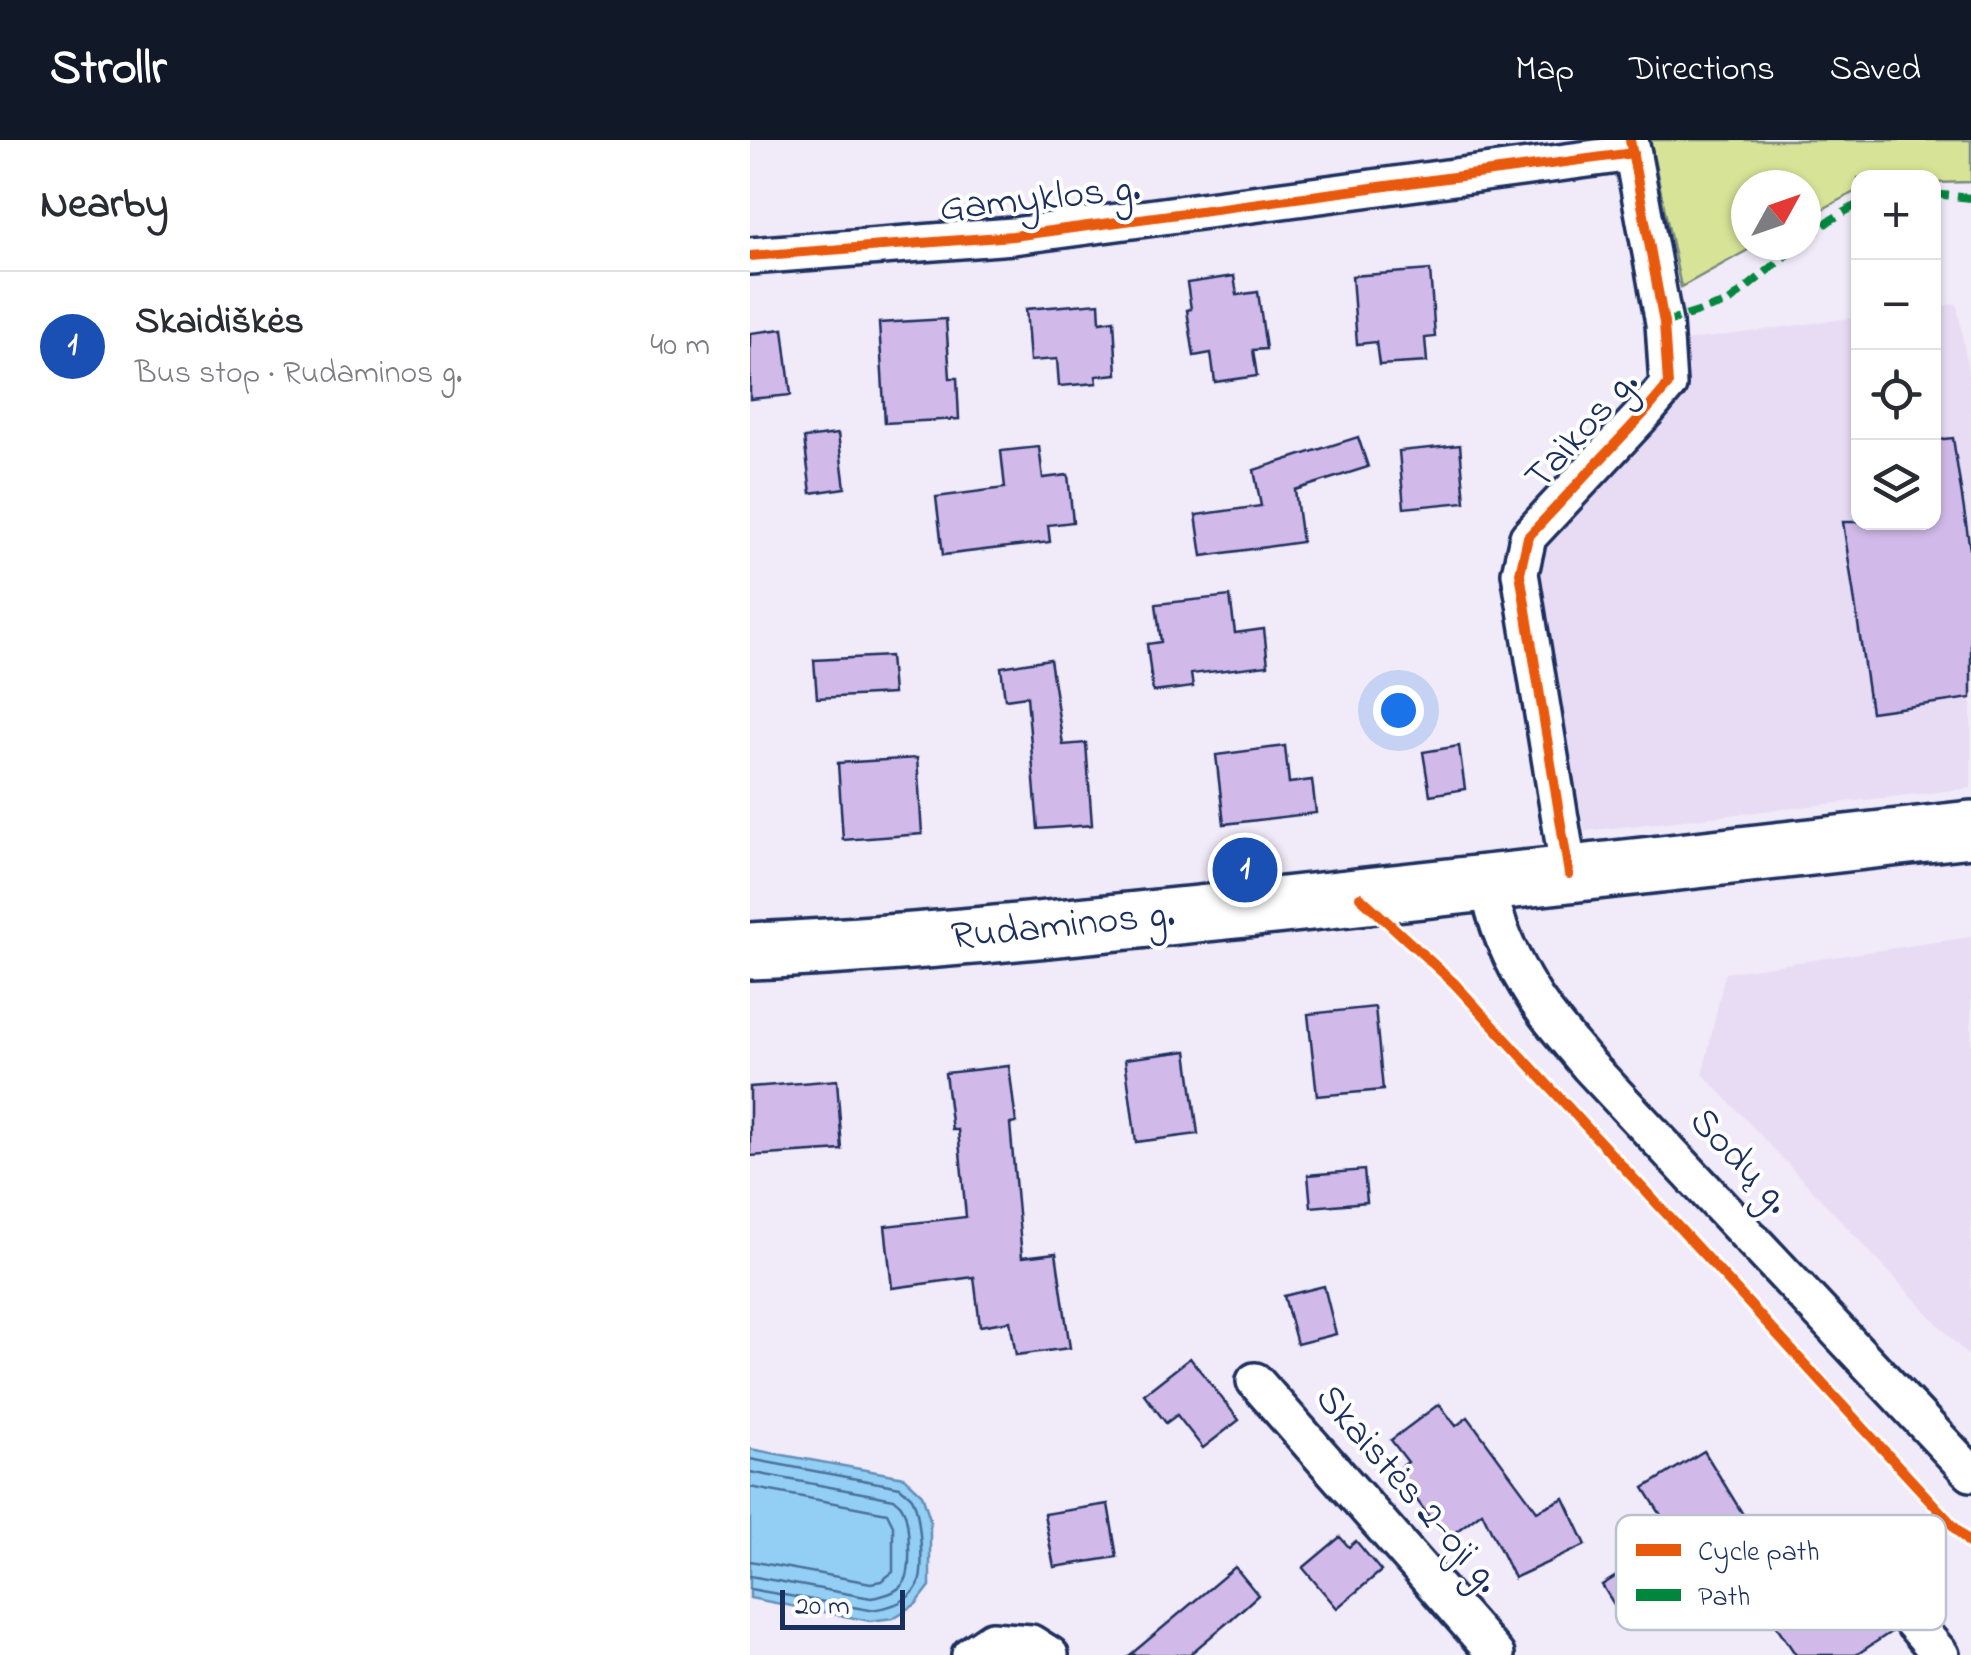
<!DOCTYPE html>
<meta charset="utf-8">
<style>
:root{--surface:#fff;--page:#f2f2f3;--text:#2b2b33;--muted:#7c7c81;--line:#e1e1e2;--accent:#111827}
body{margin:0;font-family:"Indie Flower",sans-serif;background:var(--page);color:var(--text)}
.controls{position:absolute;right:30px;top:30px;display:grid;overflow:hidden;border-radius:20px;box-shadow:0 2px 8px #0004}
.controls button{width:90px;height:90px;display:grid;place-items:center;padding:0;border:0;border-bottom:2px solid var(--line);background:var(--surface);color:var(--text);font:50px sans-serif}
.compass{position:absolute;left:981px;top:30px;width:90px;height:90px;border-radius:50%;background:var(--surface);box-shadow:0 2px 8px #0004;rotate:50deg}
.scale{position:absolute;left:30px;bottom:25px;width:125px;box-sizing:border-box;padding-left:10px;border:5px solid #1b2f5e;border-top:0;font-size:28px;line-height:35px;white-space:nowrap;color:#1b2f5e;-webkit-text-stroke:8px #fff;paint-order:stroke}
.you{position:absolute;left:648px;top:570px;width:35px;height:35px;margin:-25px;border:8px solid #fff;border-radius:50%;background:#1a73e8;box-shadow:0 0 0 15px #1a73e833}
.badge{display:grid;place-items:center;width:65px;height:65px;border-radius:50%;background:var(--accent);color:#fff;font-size:32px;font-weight:700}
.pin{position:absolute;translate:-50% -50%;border:5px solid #fff;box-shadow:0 2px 10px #0006}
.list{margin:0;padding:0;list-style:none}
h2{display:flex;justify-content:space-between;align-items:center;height:130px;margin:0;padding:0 40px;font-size:42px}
h2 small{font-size:32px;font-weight:400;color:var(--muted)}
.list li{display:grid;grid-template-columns:65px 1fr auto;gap:30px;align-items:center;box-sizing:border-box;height:150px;padding:0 40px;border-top:2px solid var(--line)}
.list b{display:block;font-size:38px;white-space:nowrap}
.list p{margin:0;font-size:32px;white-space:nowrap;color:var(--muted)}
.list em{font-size:32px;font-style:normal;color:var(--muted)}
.icon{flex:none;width:55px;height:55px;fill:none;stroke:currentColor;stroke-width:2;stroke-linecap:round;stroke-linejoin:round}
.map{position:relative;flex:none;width:1221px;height:1515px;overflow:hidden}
header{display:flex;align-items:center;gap:60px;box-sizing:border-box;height:140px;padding:0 50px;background:var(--accent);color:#fff}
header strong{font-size:48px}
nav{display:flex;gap:55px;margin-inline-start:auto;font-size:35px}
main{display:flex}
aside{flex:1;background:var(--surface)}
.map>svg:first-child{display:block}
.built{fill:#e7dcf4}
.green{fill:#d7e497;stroke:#798a7a;stroke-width:2.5}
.water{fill:#93cff4;stroke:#638fb8;stroke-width:2.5}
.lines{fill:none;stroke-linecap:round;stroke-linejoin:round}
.shore{stroke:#4b6f9a;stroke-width:2.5}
.building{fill:#d1bae9;stroke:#1b2f5e;stroke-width:2.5}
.minor-casing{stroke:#1b2f5e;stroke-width:42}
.primary-casing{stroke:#1b2f5e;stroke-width:62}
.minor{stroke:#fff;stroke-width:35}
.primary{stroke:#fff;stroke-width:55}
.quiet{stroke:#00873e;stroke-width:8;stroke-dasharray:15 8;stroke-linecap:butt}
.cycleway-casing{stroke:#fff;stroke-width:16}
.cycleway{stroke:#e8590c;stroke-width:10}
.labels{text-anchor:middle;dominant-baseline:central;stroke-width:8;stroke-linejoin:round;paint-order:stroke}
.street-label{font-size:40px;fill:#1b2f5e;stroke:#fff}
.key{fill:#fff;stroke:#bbc1cf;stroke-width:2.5}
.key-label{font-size:28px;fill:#1b2f5e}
</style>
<header>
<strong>Strollr</strong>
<nav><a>Map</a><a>Directions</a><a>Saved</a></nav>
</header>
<main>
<aside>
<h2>Nearby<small></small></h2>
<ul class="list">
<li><span class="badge" style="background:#1a4fb4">1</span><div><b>Skaidiškės</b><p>Bus stop · Rudaminos g.</p></div><em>40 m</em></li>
</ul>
</aside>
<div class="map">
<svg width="1221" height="1515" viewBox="0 0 1221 1515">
<rect width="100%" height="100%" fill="#f1eaf8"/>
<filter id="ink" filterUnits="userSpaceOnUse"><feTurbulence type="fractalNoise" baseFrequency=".01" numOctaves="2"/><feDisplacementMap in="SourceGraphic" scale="20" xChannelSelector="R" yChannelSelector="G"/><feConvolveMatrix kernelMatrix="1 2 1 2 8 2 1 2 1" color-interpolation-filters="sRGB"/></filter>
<g filter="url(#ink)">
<g class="built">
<path d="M 1207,164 L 1221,249 L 1221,648 L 835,691 L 783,425 L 796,397 L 936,236 L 934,201 L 1108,177 L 1108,382 L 1184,382 L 1184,167 Z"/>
<path d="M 1221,797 L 1221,1219 L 953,934 L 975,833 Z"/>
</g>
<path class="green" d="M 900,0 L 1221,0 L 1221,42 L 1184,43 L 1184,38 L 1108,38 L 1108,50 L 1056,78 L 1056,45 L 996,45 L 996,105 L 1007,105 L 931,147 Z"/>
<path class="water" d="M 0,1309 L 154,1337 L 172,1354 L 180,1379 L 180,1446 L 166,1464 L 143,1478 L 120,1481 L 0,1458 Z"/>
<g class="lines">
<g class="shore">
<path d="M 0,1319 L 150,1347 C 154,1351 159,1354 162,1358 C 170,1371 175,1433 168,1445 C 159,1463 138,1468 120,1470 L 0,1449"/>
<path d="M 0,1332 L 144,1359 C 150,1364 150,1363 154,1371 C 159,1383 162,1430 155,1441 C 148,1453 133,1456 121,1458 L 0,1436"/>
<path d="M 0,1347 L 137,1373 L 143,1385 L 143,1432 L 131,1441 L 121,1443 L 0,1421"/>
</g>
</g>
<g class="building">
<path d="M 680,130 L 685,197 L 675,198 L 677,222 L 629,225 L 626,202 L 607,204 L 602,136 Z"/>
<path d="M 484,136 L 487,155 L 508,152 L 516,209 L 503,210 L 507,236 L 465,242 L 461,213 L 444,216 L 437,170 L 441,169 L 437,143 Z"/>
<path d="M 349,163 L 350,182 L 364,180 L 367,234 L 346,236 L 347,243 L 309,246 L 307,219 L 280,221 L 276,169 Z"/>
<path d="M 196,179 L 200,238 L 207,238 L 209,279 L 135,283 L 129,183 Z"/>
<path d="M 33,189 L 41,255 L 0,259 L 0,193 Z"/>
<path d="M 88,294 L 95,348 L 61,353 L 54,298 Z"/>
<path d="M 608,297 L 618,327 L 545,350 L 552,402 L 452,416 L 446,375 L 511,366 L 504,330 Z"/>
<path d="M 1203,298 L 1221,416 L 1221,558 L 1121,572 L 1093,382 L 1184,382 L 1184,300 Z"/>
<path d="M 710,305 L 715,362 L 654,368 L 649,311 Z"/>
<path d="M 289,307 L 293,338 L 318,335 L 323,382 L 298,385 L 300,402 L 193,415 L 186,357 L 255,348 L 251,311 Z"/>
<path d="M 480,456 L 485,493 L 514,489 L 518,525 L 441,534 L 443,547 L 403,552 L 397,504 L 411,502 L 406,464 Z"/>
<path d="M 140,516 L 143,554 L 67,558 L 64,520 Z"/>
<path d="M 300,519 L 313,605 L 336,603 L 342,685 L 288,689 L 277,556 L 255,559 L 251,527 Z"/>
<path d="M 535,606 L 539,643 L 562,640 L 566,673 L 474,684 L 466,615 Z"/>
<path d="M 709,606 L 715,649 L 680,655 L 673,612 Z"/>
<path d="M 167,618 L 172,694 L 93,700 L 88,623 Z"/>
<path d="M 625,867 L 633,950 L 567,956 L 558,874 Z"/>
<path d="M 437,911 L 448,994 L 386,1002 L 375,919 Z"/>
<path d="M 259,926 L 266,983 L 260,984 L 272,1117 L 306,1113 L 320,1208 L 266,1215 L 260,1181 L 230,1186 L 224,1137 L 142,1148 L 135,1086 L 216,1077 L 208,990 L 202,990 L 195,933 Z"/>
<path d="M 87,940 L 92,1010 L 0,1016 L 0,947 Z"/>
<path d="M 614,1030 L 617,1062 L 561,1067 L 558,1035 Z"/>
<path d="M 574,1146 L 586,1194 L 547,1204 L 534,1156 Z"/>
<path d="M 440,1218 L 489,1280 L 453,1308 L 427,1275 L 416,1283 L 394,1254 Z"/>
<path d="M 689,1264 L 706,1286 L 718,1277 L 787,1371 L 814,1358 L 836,1405 L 764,1438 L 732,1372 L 696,1399 L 645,1331 L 658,1322 L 641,1300 Z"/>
<path d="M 954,1311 L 1032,1438 L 1074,1410 L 1141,1492 L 1106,1515 L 1046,1515 L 984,1423 L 878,1487 L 852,1445 L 926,1399 L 894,1348 Z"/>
<path d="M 358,1364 L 367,1417 L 304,1427 L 294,1374 Z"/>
<path d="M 590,1397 L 599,1407 L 606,1401 L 631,1431 L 587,1468 L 553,1428 Z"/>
<path d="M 485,1427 L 508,1455 L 478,1482 L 439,1515 L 380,1515 Z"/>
</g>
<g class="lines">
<defs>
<g id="minor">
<path d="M 0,116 L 263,96 L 883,13"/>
<path d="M 819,734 L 770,433 L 778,397 L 896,271 L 918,245 L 914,183 L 880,0"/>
<path d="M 737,742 C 745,783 762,823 785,858 C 801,882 821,904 839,926 L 1221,1333"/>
<path d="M 505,1241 L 746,1515"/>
<path d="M 1093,1402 L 1191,1515"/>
<path d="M 220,1515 L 242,1500 L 281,1503 L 300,1515"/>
</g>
<path id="primary" d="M 0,811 C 169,804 337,785 506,768 C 744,743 983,716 1221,689"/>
</defs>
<use href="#minor" class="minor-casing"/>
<use href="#primary" class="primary-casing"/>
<use href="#minor" class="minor"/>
<use href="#primary" class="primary"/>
<g class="quiet">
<path d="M 1184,54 L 1221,58"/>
<path d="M 1056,99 L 1079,81 L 1108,64"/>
<path d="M 914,183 L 979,162 L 1049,105"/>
</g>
<defs>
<g id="cycleway">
<path d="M 0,116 L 263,96 L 883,13"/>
<path d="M 819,734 L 770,433 L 778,397 L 896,271 L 918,245 L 914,183 L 880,0"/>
<path d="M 610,757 L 704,843 L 1221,1405"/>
</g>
</defs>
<use href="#cycleway" class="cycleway-casing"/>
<use href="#cycleway" class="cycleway"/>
</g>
</g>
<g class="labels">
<g class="street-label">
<text transform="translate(290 60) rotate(-6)">Gamyklos g.</text>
<text transform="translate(833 291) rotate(-48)">Taikos g.</text>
<text transform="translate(313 787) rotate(-6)">Rudaminos g.</text>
<text transform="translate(989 1022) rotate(47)">Sodų g.</text>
<text transform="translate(657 1350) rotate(49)">Skaistės 2-oji g.</text>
</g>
</g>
<rect x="866" y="1375" width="330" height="115" rx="15" class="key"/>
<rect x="886" y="1404" width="45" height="12" fill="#e8590c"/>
<rect x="886" y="1449" width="45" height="12" fill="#00873e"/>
<g class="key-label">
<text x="948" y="1420">Cycle path</text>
<text x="948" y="1465">Path</text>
</g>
</svg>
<div class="controls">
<button>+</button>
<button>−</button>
<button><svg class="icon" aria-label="locate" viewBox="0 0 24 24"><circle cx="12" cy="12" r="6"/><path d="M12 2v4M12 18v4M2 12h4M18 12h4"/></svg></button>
<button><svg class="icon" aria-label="layers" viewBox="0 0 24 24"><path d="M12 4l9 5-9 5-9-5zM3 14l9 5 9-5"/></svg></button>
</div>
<svg class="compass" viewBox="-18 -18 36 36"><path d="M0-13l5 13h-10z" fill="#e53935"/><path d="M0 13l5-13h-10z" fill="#7c7c81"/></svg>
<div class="scale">20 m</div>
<div class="you"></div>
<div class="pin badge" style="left:495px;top:730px;background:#1a4fb4">1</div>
</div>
</main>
